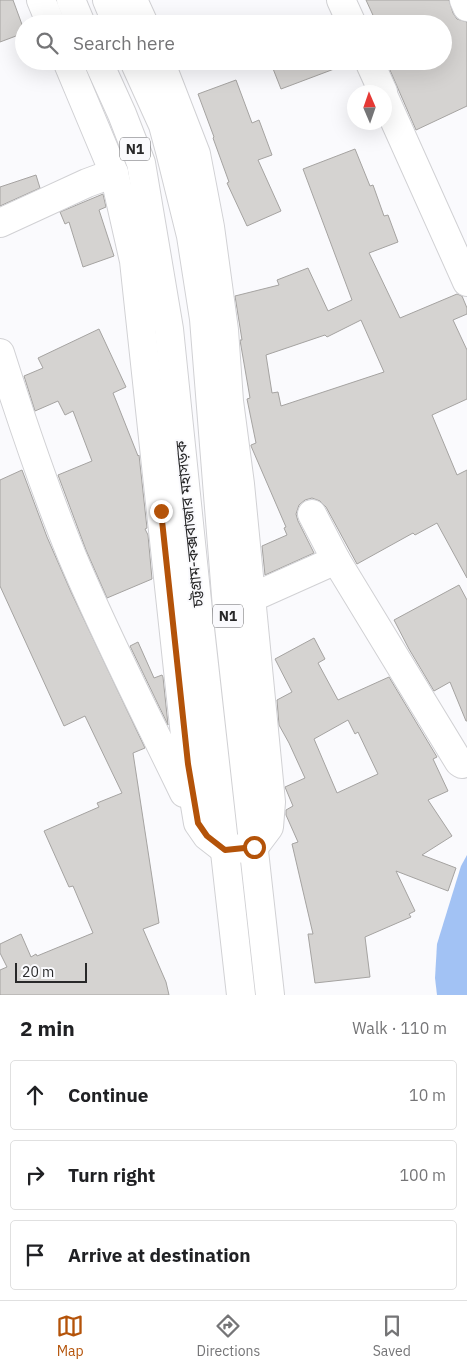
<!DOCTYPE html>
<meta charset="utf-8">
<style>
:root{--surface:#fff;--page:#f2f2f2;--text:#202124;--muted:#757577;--line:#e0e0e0;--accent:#b45309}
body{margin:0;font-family:"IBM Plex Sans","Noto Sans Bengali",sans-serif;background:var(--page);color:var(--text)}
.compass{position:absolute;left:347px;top:85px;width:45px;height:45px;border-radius:50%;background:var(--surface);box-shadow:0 5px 20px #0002;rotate:358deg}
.scale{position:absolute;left:15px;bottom:12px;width:72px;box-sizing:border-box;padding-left:5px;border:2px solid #282829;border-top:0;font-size:14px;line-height:18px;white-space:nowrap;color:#282829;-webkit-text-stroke:4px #fafafd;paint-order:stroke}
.stop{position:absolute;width:15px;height:15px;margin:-11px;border:4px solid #b45309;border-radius:50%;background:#fff}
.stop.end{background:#b45309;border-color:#fff;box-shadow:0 1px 5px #0008}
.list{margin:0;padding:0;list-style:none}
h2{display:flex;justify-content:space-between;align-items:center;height:65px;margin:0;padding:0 20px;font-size:21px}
h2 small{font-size:16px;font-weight:400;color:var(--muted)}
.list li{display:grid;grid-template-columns:32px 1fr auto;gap:15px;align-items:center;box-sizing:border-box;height:70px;margin:0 10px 10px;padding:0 10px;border:1px solid var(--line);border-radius:5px}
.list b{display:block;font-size:19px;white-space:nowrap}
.list em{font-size:16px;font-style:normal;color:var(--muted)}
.icon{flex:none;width:28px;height:28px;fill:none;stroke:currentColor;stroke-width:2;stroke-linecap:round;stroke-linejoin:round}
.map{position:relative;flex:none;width:467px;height:995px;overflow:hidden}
.search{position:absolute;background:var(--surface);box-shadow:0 5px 20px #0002;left:15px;right:15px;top:15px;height:55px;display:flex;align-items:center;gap:12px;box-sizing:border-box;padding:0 18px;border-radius:28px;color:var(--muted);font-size:19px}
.sheet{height:305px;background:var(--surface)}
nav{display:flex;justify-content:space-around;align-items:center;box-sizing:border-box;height:70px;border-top:1px solid var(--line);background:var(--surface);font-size:14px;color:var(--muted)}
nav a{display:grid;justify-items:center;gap:2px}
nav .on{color:var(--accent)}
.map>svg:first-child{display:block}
.water{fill:#a2c2f4}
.building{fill:#d5d3d1;stroke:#a5a3a1;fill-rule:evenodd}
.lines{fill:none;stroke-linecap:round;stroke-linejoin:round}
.minor-casing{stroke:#d1d1d4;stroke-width:30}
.highway-casing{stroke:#d1d1d4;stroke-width:30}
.minor{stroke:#fff;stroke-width:28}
.highway{stroke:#fff;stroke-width:28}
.route{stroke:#b45309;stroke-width:6}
.labels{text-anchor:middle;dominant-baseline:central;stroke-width:4;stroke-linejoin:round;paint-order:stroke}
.shield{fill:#fafafd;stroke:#676769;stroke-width:1}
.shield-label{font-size:14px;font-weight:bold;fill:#282829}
.street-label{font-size:15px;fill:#282829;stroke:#fafafd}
</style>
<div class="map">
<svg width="467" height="995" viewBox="0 0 467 995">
<rect width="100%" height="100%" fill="#fafafd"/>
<path class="water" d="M 467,855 L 467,995 L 437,995 L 435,978 L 437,944 L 461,866 Z"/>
<g class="building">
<path d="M 0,0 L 13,0 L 24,30 L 24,33 L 0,42 Z"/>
<path d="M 366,0 L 449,0 L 453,13 L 457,19 L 467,22 L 467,106 L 416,130 L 386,61 L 443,61 L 443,24 L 377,24 Z"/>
<path d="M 270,61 L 349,61 L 350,63 L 281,89 Z"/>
<path d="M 236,80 L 252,123 L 259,120 L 272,155 L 258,160 L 281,211 L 247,226 L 227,183 L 229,182 L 213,138 L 214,137 L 198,94 Z"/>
<path d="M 355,149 L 370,186 L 373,185 L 384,216 L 388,215 L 398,242 L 369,253 L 400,318 L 457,294 L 462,296 L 467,308 L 467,314 L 453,320 L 467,350 L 467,399 L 432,415 L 457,475 L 467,470 L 467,578 L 437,523 L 415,535 L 413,533 L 357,564 L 326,507 L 320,501 L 312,498 L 305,500 L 299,505 L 296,514 L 298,521 L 314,553 L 265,575 L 262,546 L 287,535 L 284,528 L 286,527 L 251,446 L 251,445 L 256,443 L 247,399 L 250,398 L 241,346 L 240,340 L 242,340 L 235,296 L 279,285 L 277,280 L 308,268 L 328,311 L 352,300 L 303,169 ZM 361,320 L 384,372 L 281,406 L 278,392 L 272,393 L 266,355 L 325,335 L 327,337 Z"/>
<path d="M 36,175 L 40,188 L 0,206 L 0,187 Z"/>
<path d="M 103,194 L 106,207 L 99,210 L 114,256 L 83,267 L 69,222 L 65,224 L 60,212 Z"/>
<path d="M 99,329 L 126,387 L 113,393 L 138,456 L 139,455 L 147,528 L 145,529 L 148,535 L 152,579 L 107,598 L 86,550 L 58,475 L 92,461 L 73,411 L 65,415 L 58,401 L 35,411 L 24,376 L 43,368 L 38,358 Z"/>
<path d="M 22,470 L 47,537 L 71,592 L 145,748 L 133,753 L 159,923 L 143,929 L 166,982 L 169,995 L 0,995 L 0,970 L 7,967 L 0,953 L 0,944 L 21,934 L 31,957 L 36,954 L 37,956 L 93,933 L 73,886 L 69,887 L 44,831 L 99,807 L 97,803 L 122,793 L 85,716 L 64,726 L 0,586 L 0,480 Z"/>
<path d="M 459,585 L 467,600 L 467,721 L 466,721 L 450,682 L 434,691 L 409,649 L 394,620 Z"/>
<path d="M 314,638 L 325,659 L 318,663 L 338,700 L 389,677 L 437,757 L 433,759 L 448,791 L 428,800 L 452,836 L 422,855 L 456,868 L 448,891 L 396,871 L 415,911 L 409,914 L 411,917 L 365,937 L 370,977 L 315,983 L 308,934 L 313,934 L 292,844 L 298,842 L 286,815 L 286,810 L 293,806 L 285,787 L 305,778 L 289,743 L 279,725 L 277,700 L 292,692 L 275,659 ZM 348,720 L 355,734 L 358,732 L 378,774 L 337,793 L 314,739 Z"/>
<path d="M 138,642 L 154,678 L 162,675 L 163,677 L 168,725 L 130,646 Z"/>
</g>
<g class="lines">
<defs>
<g id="minor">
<path d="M 41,0 L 51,24"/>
<path d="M 133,0 L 144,24"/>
<path d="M 341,0 L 352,24"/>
<path d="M 464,0 L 467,7"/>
<path d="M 67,61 L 114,173 L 134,261 L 188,763 L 198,823 L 207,836 L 225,850 L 254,847 L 269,827 L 271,802 L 240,484 L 229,401 L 224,330 L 210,227 L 196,154 L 160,61"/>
<path d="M 369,61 L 383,92"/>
<path d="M 384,97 L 467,282"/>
<path d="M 0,223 L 87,183 L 114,173"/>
<path d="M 0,353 C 22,422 45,490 72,556 C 106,637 146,714 184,793"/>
<path d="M 312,514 L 336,560 L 459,762 L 462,764 L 467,762"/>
<path d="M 251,598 L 336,560"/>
</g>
<g id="highway">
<path d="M 71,0 L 81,24"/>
<path d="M 107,0 L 117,24"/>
<path d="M 98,61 L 122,114 L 141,163 L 169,329 L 198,611 L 241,995"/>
<path d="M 134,61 L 163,125 L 170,151 L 191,236 L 204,319 L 227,608 L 270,995"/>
</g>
</defs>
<use href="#minor" class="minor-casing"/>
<use href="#highway" class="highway-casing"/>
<use href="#minor" class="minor"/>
<use href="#highway" class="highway"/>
</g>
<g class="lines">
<path class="route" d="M 161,511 L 188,764 L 198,823 L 207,836 L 225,850 L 254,847"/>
</g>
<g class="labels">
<g class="shield">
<rect x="120" y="137.5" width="30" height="23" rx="4"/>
<rect x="213" y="604.5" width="30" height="23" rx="4"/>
</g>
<g class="shield-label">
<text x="135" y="149">N1</text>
<text x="228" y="616">N1</text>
</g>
<g class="street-label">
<text transform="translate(189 524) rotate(-96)">চট্টগ্রাম-কক্সবাজার মহাসড়ক</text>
</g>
</g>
</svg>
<svg class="compass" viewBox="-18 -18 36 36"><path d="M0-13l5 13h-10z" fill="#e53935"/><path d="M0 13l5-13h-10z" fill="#757577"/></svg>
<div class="scale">20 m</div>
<div class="stop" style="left:254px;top:847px"></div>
<div class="stop end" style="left:161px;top:511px"></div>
<div class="search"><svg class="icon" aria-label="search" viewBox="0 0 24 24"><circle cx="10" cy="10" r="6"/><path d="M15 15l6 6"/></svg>Search here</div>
</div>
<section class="sheet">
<h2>2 min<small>Walk · 110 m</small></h2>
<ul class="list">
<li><svg class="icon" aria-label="ahead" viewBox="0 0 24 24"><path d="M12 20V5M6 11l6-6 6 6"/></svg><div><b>Continue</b></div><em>10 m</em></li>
<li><svg class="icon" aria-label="right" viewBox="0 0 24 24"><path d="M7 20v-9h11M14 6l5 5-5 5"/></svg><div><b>Turn right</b></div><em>100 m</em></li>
<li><svg class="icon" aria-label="arrive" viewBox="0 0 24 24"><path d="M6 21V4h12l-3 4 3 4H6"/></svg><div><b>Arrive at destination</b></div></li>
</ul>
</section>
<nav>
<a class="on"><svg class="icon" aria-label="map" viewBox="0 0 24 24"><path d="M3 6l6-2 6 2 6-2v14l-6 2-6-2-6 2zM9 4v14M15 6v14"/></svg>Map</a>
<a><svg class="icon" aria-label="directions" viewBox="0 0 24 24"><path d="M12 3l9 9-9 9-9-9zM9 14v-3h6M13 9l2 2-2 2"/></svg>Directions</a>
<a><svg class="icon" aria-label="saved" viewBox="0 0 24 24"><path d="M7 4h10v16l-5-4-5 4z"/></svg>Saved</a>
</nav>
